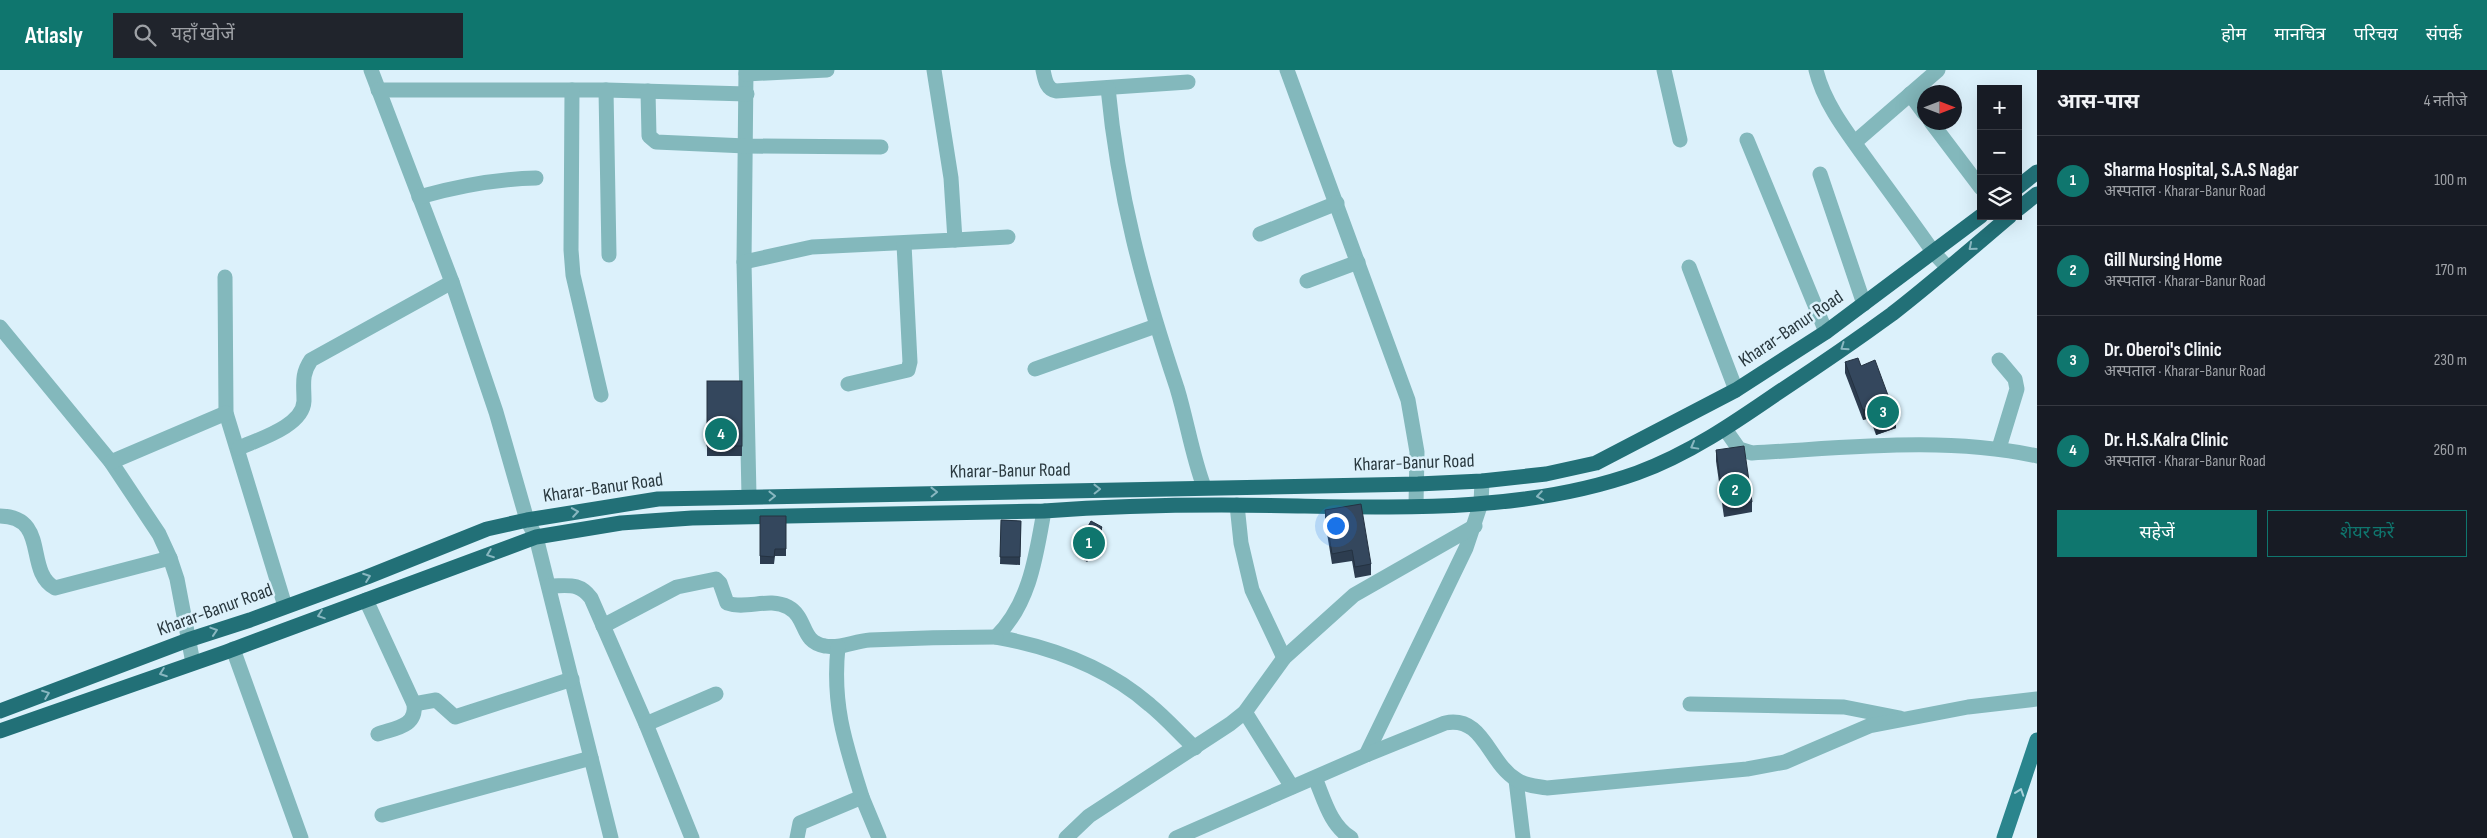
<!DOCTYPE html>
<html lang="hi">
<meta charset="utf-8">
<style>
:root{--surface:#171b24;--page:#20242c;--text:#f1f3f6;--muted:#9ea1a6;--line:#363941;--accent:#0f766e}
body{margin:0;font-family:"Sofia Sans Condensed","Noto Sans Devanagari",sans-serif;background:var(--page);color:var(--text)}
.controls{position:absolute;right:15px;top:15px;display:grid;overflow:hidden;border-radius:0px;box-shadow:0 5px 20px #0002}
.controls button{width:45px;height:45px;display:grid;place-items:center;padding:0;border:0;border-bottom:1px solid var(--line);background:var(--surface);color:var(--text);font:25px sans-serif}
.compass{position:absolute;left:1917px;top:15px;width:45px;height:45px;border-radius:50%;background:var(--surface);box-shadow:0 5px 20px #0002;rotate:90deg}
.you{position:absolute;left:1335px;top:455px;width:18px;height:18px;margin:-12px;border:4px solid #fff;border-radius:50%;background:#1a73e8;box-shadow:0 0 0 8px #1a73e833}
.badge{display:grid;place-items:center;width:32px;height:32px;border-radius:50%;background:var(--accent);color:#fff;font-size:16px;font-weight:700}
.pin{position:absolute;translate:-50% -50%;border:2px solid #fff;box-shadow:0 1px 5px #0006}
.list{margin:0;padding:0;list-style:none}
h2{display:flex;justify-content:space-between;align-items:center;height:65px;margin:0;padding:0 20px;font-size:21px}
h2 small{font-size:16px;font-weight:400;color:var(--muted)}
.list li{display:grid;grid-template-columns:32px 1fr auto;gap:15px;align-items:center;box-sizing:border-box;height:90px;padding:0 20px;border-top:1px solid var(--line)}
.list b{display:block;font-size:19px;white-space:nowrap}
.list p{margin:0;font-size:16px;white-space:nowrap;color:var(--muted)}
.list em{font-size:16px;font-style:normal;color:var(--muted)}
.actions{display:flex;gap:10px;padding:15px 20px}
.actions a{flex:1;padding:11px 0;border:1px solid var(--accent);border-radius:0px;text-align:center;font-size:18px;color:var(--accent)}
.actions .main{background:var(--accent);color:#fff}
.icon{flex:none;width:28px;height:28px;fill:none;stroke:currentColor;stroke-width:2;stroke-linecap:round;stroke-linejoin:round}
.map{position:relative;flex:none;width:2037px;height:768px;overflow:hidden}
header{display:flex;align-items:center;gap:30px;box-sizing:border-box;height:70px;padding:0 25px;background:var(--accent);color:#fff}
header strong{font-size:24px}
nav{display:flex;gap:28px;margin-inline-start:auto;font-size:18px}
.search{width:350px;height:45px;background:var(--page);display:flex;align-items:center;gap:12px;box-sizing:border-box;padding:0 18px;border-radius:0px;color:var(--muted);font-size:19px}
main{display:flex}
aside{flex:1;background:var(--surface)}
.map>svg:first-child{display:block}
.lines{fill:none;stroke-linecap:round;stroke-linejoin:round}
.minor{stroke:#83b8bc;stroke-width:15}
.major{stroke:#2a858d;stroke-width:15}
.highway{stroke:#227077;stroke-width:15}
.wall{fill:#2d3d50}
.shaded-wall{fill:#243241}
.building{fill:#34475d;stroke:#243241}
.oneway{stroke:#88b7c0}
.oneway2{stroke:#a7d1da}
.labels{text-anchor:middle;dominant-baseline:central;stroke-width:5;stroke-linejoin:round;paint-order:stroke}
.street-label{font-size:19px;fill:#29383e;stroke:#dcf1fb}
</style>
<header>
<strong>Atlasly</strong>
<div class="search"><svg class="icon" aria-label="search" viewBox="0 0 24 24"><circle cx="10" cy="10" r="6"/><path d="M15 15l6 6"/></svg>यहाँ खोजें</div>
<nav><a>होम</a><a>मानचित्र</a><a>परिचय</a><a>संपर्क</a></nav>
</header>
<main>
<div class="map">
<svg width="2037" height="768" viewBox="0 0 2037 768">
<rect width="100%" height="100%" fill="#dcf1fb"/>
<g class="lines">
<g class="minor">
<path d="M 371,0 L 452,212 L 496,342 L 527,450 L 536,467 L 611,768"/>
<path d="M 746,0 L 744,192 L 749,426"/>
<path d="M 1043,0 C 1045,9 1046,19 1056,21 L 1188,12"/>
<path d="M 1287,0 L 1408,330 L 1417,382 L 1416,435"/>
<path d="M 1664,0 L 1680,70"/>
<path d="M 1816,0 C 1824,34 1849,65 1869,93 C 1891,123 1913,153 1934,183 L 1948,198"/>
<path d="M 746,4 L 827,0"/>
<path d="M 1108,18 C 1118,125 1143,216 1177,318 C 1187,351 1192,385 1204,417"/>
<path d="M 378,20 L 606,20 L 747,24"/>
<path d="M 572,20 L 571,180 L 573,205 L 601,325"/>
<path d="M 606,20 L 609,185"/>
<path d="M 648,21 L 649,66 L 656,72 L 746,76 L 881,77"/>
<path d="M 1910,24 L 1924,43"/>
<path d="M 1931,52 L 1981,118"/>
<path d="M 1747,70 L 1826,262"/>
<path d="M 1855,72 L 1938,0"/>
<path d="M 1820,104 L 1864,234"/>
<path d="M 419,127 C 458,116 496,109 536,108"/>
<path d="M 1260,164 L 1337,133"/>
<path d="M 955,170 L 1008,167"/>
<path d="M 744,192 L 812,177 L 955,170 L 951,108 L 934,0"/>
<path d="M 1689,197 L 1736,320"/>
<path d="M 225,207 L 226,343 L 285,536"/>
<path d="M 1307,211 L 1358,192"/>
<path d="M 0,257 L 111,392 L 159,464 L 170,488 L 177,509 L 193,593"/>
<path d="M 1035,299 L 1156,256"/>
<path d="M 848,314 L 908,300 L 910,292 L 904,174"/>
<path d="M 1725,359 L 1739,379 L 1752,383 C 1847,378 1943,366 2037,386"/>
<path d="M 239,378 C 259,369 303,356 304,331 C 304,314 301,305 311,290 L 452,212"/>
<path d="M 1999,378 L 2017,319 L 2015,309 L 1999,290"/>
<path d="M 111,392 L 226,343"/>
<path d="M 1237,435 L 1241,473 L 1252,520 L 1284,588"/>
<path d="M 1044,441 C 1036,486 1030,533 996,567 C 1051,577 1108,598 1150,635 C 1166,648 1180,664 1195,678"/>
<path d="M 0,446 C 50,447 24,501 55,518 L 170,488"/>
<path d="M 549,516 C 568,516 579,512 591,528 L 646,654 L 692,768"/>
<path d="M 366,530 L 414,634 C 417,657 395,658 378,664"/>
<path d="M 603,556 L 677,517 L 716,509 L 720,513 L 727,533 C 746,540 769,527 788,537 C 808,548 800,572 825,576 C 840,579 854,571 870,570 C 912,568 954,567 996,567"/>
<path d="M 233,579 L 301,768"/>
<path d="M 414,634 L 436,630 L 455,647 L 572,609"/>
<path d="M 1690,634 L 1844,637 L 1900,648"/>
<path d="M 1245,642 L 1292,717"/>
<path d="M 646,654 L 716,624"/>
<path d="M 1366,685 L 1466,478 L 1481,433 L 1482,411"/>
<path d="M 1315,708 C 1324,729 1330,755 1351,768"/>
<path d="M 1516,710 L 1523,768"/>
<path d="M 862,727 L 879,768"/>
<path d="M 382,745 L 591,688"/>
<path d="M 797,768 L 800,753 L 862,727 C 845,673 832,635 838,577"/>
<path d="M 1066,768 L 1089,746 L 1230,654 L 1245,642 L 1284,588 L 1354,525 L 1475,456"/>
<path d="M 1176,768 L 1366,685 L 1445,653 C 1484,645 1488,693 1517,710 C 1526,716 1537,716 1547,718 L 1747,699 L 1785,692 L 1869,656 L 1968,637 L 2037,629"/>
</g>
<path class="major" d="M 2004,768 L 2037,670"/>
<g class="highway">
<path d="M 2018,117 L 2037,102"/>
<path d="M 2018,139 L 2037,124"/>
<path d="M 0,641 L 188,570 L 250,550 L 367,507 L 487,459 L 527,450 L 658,429 L 1418,414 L 1482,411 L 1546,404 L 1596,393 L 1736,320 L 1826,262 L 1981,146"/>
<path d="M 0,661 L 226,582 L 536,467 L 621,453 L 692,448 L 1044,441 C 1128,435 1213,434 1298,436 C 1410,438 1530,441 1637,403 C 1689,384 1734,353 1779,322 C 1817,297 1855,271 1892,244 C 1932,213 1971,179 2010,146"/>
</g>
</g>
<g class="wall">
<path d="M 1845,292 L 1861,296 L 1896,358 L 1876,365 L 1870,348 L 1863,350 L 1845,303 Z"/>
<rect x="707" y="311" width="35" height="75"/>
<path d="M 1716,380 L 1752,432 L 1752,442 L 1724,447 L 1716,391 Z"/>
<path d="M 1325,440 L 1371,494 L 1371,505 L 1355,508 L 1352,491 L 1332,494 L 1325,451 Z"/>
<path d="M 760,446 L 786,446 L 786,486 L 775,486 L 774,494 L 760,494 Z"/>
<path d="M 1001,450 L 1021,451 L 1020,495 L 1000,494 Z"/>
<path d="M 1102,464 L 1087,492 L 1076,485 L 1076,478 Z"/>
</g>
<g class="shaded-wall">
<path d="M 1870,337 L 1870,348 L 1863,350 L 1863,340 Z"/>
<path d="M 1896,347 L 1896,358 L 1876,365 L 1876,354 Z"/>
<path d="M 1102,457 L 1102,464 L 1087,492 L 1087,484 Z"/>
</g>
<g class="building">
<path d="M 1858,288 L 1861,296 L 1875,290 L 1896,347 L 1876,354 L 1870,337 L 1863,340 L 1845,292 Z"/>
<rect x="707" y="311" width="35" height="65"/>
<path d="M 1744,376 L 1752,432 L 1724,436 L 1716,380 Z"/>
<path d="M 1361,434 L 1371,494 L 1355,497 L 1352,480 L 1332,484 L 1325,440 Z"/>
<path d="M 760,446 L 786,446 L 786,479 L 775,479 L 774,487 L 760,486 Z"/>
<path d="M 1001,450 L 1021,451 L 1020,487 L 1000,487 Z"/>
<path d="M 1091,451 L 1102,457 L 1087,484 L 1076,478 Z"/>
</g>
<defs><path id="oneway-chevron" d="M-2-3.5L2.5 0L-2 3.5" fill="none" stroke-width="1.6" stroke-linecap="round" stroke-linejoin="round" transform="scale(1.25)"/></defs>
<g class="oneway">
<use href="#oneway-chevron" transform="translate(1972 177) rotate(140)"/>
<use href="#oneway-chevron" transform="translate(1844 277) rotate(145)"/>
<use href="#oneway-chevron" transform="translate(1694 376) rotate(151)"/>
<use href="#oneway-chevron" transform="translate(1097 419) rotate(-1)"/>
<use href="#oneway-chevron" transform="translate(934 422) rotate(-1)"/>
<use href="#oneway-chevron" transform="translate(772 426) rotate(-1)"/>
<use href="#oneway-chevron" transform="translate(1540 426) rotate(171)"/>
<use href="#oneway-chevron" transform="translate(575 442) rotate(-9)"/>
<use href="#oneway-chevron" transform="translate(490 484) rotate(159)"/>
<use href="#oneway-chevron" transform="translate(367 507) rotate(-20)"/>
<use href="#oneway-chevron" transform="translate(321 545) rotate(161)"/>
<use href="#oneway-chevron" transform="translate(214 561) rotate(-18)"/>
<use href="#oneway-chevron" transform="translate(163 603) rotate(160)"/>
<use href="#oneway-chevron" transform="translate(46 624) rotate(-21)"/>
</g>
<use class="oneway2" href="#oneway-chevron" transform="translate(2020 722) rotate(-71)"/>
<g class="labels">
<g class="street-label">
<text transform="translate(1791 259) rotate(-34)">Kharar-Banur Road</text>
<text transform="translate(1414 393) rotate(-2)">Kharar-Banur Road</text>
<text transform="translate(1010 401) rotate(-1)">Kharar-Banur Road</text>
<text transform="translate(603 418) rotate(-8)">Kharar-Banur Road</text>
<text transform="translate(215 540) rotate(-20)">Kharar-Banur Road</text>
</g>
</g>
</svg>
<div class="controls">
<button>+</button>
<button>−</button>
<button><svg class="icon" aria-label="layers" viewBox="0 0 24 24"><path d="M12 4l9 5-9 5-9-5zM3 14l9 5 9-5"/></svg></button>
</div>
<svg class="compass" viewBox="-18 -18 36 36"><path d="M0-13l5 13h-10z" fill="#e53935"/><path d="M0 13l5-13h-10z" fill="#9ea1a6"/></svg>
<div class="you"></div>
<div class="pin badge" style="left:1089px;top:473px">1</div>
<div class="pin badge" style="left:1735px;top:420px">2</div>
<div class="pin badge" style="left:1883px;top:342px">3</div>
<div class="pin badge" style="left:721px;top:364px">4</div>
</div>
<aside>
<h2>आस-पास<small>4 नतीजे</small></h2>
<ul class="list">
<li><span class="badge">1</span><div><b>Sharma Hospital, S.A.S Nagar</b><p>अस्पताल · Kharar-Banur Road</p></div><em>100 m</em></li>
<li><span class="badge">2</span><div><b>Gill Nursing Home</b><p>अस्पताल · Kharar-Banur Road</p></div><em>170 m</em></li>
<li><span class="badge">3</span><div><b>Dr. Oberoi's Clinic</b><p>अस्पताल · Kharar-Banur Road</p></div><em>230 m</em></li>
<li><span class="badge">4</span><div><b>Dr. H.S.Kalra Clinic</b><p>अस्पताल · Kharar-Banur Road</p></div><em>260 m</em></li>
</ul>
<div class="actions"><a class="main">सहेजें</a><a>शेयर करें</a></div>
</aside>
</main>
